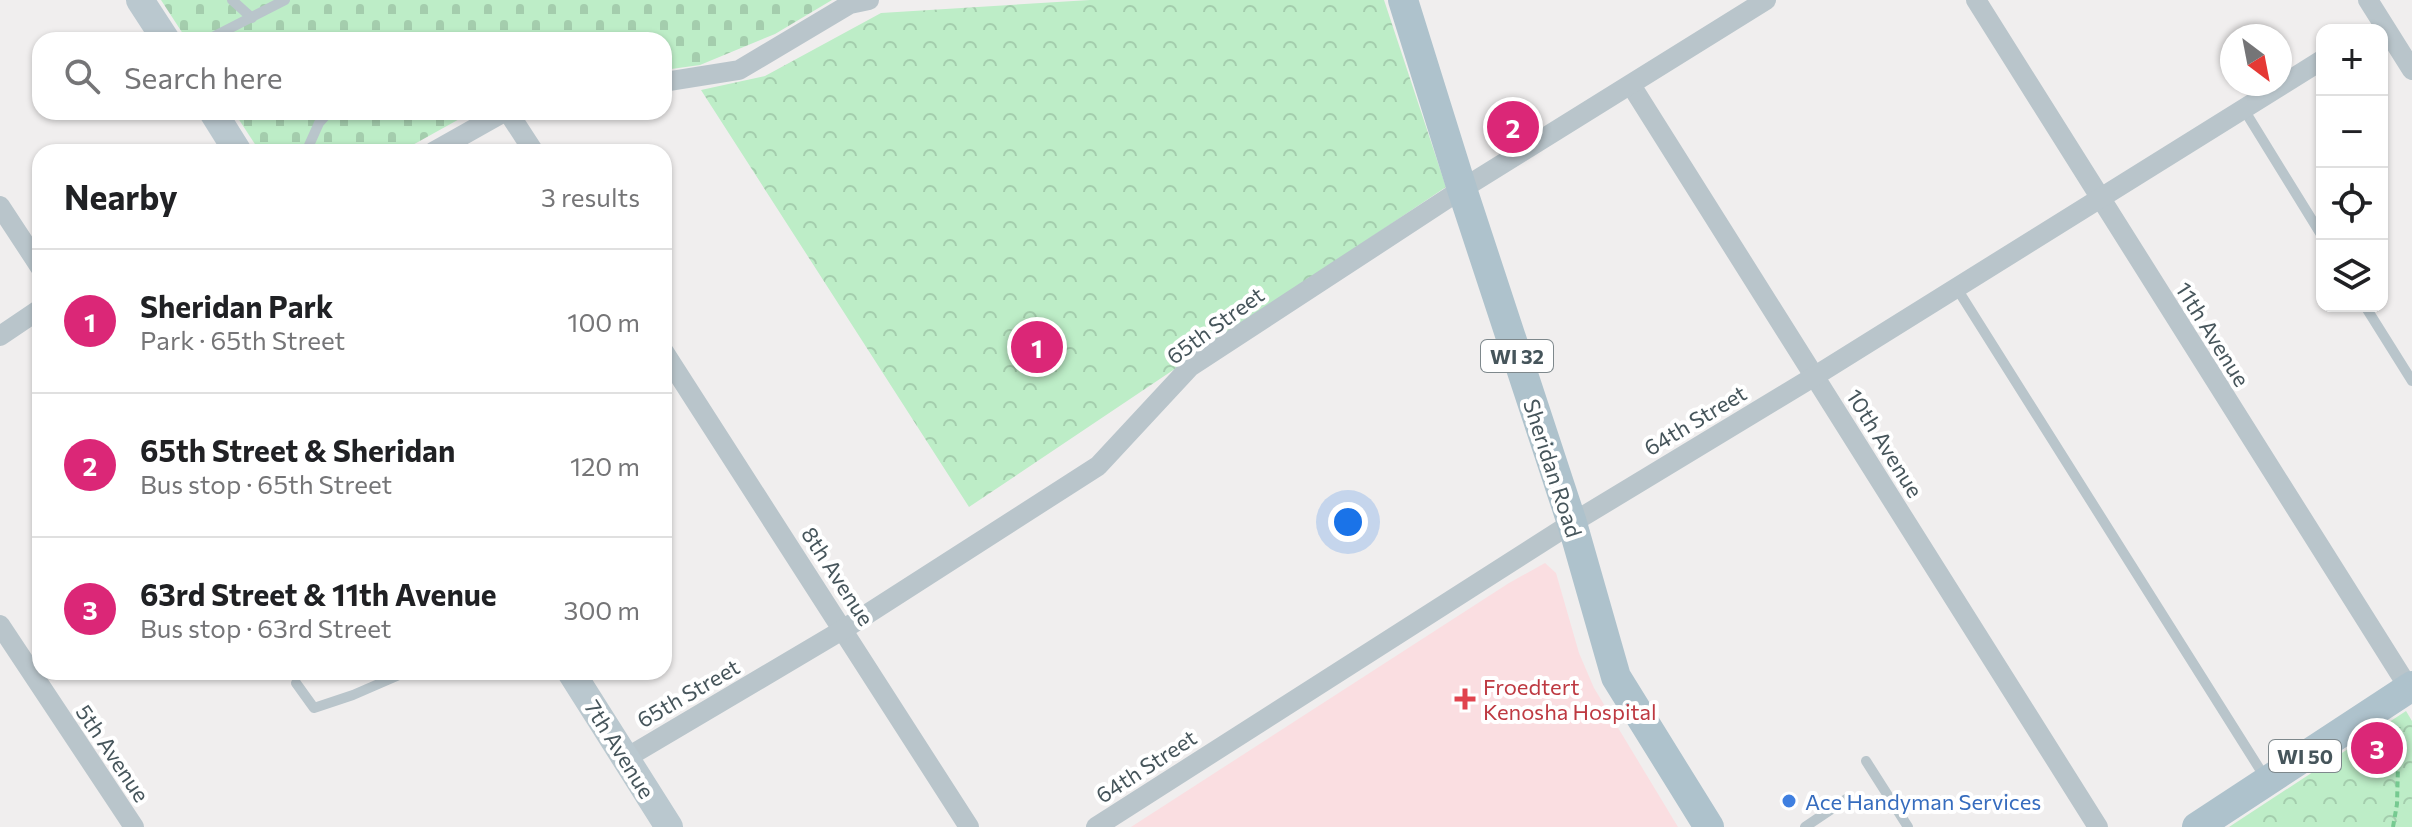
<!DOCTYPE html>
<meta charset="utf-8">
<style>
:root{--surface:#fff;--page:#f2f2f2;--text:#202124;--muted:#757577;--line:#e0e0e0;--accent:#db2777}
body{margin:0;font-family:Commissioner,sans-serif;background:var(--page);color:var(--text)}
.controls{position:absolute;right:24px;top:24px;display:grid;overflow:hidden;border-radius:16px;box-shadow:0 2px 6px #0004}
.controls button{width:72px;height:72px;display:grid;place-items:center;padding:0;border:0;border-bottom:2px solid var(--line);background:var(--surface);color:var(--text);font:40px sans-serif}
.compass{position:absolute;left:2220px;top:24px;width:72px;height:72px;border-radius:50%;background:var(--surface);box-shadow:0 2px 6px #0004;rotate:148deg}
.you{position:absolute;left:1348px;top:522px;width:28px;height:28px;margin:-20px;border:6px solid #fff;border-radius:50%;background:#1a73e8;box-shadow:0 0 0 12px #1a73e833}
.badge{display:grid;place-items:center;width:52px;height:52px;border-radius:50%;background:var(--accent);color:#fff;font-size:26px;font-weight:700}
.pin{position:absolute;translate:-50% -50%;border:4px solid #fff;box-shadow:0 2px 8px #0006}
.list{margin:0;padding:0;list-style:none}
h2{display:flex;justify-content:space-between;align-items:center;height:104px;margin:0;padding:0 32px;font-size:34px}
h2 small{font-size:26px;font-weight:400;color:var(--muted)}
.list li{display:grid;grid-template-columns:52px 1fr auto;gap:24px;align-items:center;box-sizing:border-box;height:144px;padding:0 32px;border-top:2px solid var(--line)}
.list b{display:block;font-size:30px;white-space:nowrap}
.list p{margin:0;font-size:26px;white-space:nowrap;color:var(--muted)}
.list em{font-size:26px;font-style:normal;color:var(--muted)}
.icon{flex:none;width:44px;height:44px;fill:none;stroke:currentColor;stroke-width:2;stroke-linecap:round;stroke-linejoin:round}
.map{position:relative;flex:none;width:2412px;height:827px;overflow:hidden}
.search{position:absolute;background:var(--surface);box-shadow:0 2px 6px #0004;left:32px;top:32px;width:640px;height:88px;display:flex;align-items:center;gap:20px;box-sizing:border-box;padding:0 28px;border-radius:24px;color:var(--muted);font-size:30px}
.panel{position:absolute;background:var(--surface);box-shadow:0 2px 6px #0004;left:32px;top:144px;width:640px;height:536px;border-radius:24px}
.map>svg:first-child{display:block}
.medical{fill:#fadee1}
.forest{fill:url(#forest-crowns)}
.cemetery{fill:url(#cemetery-stones)}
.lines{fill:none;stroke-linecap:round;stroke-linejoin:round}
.path{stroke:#76ca91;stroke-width:4;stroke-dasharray:6 4;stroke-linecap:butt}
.lane{stroke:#b9c5cb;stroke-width:10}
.street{stroke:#b9c5cb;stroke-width:20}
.secondary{stroke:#bac8cf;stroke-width:28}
.primary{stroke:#aec2cc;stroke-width:30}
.health-dot{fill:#e0444e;stroke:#fff;stroke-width:3}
.shop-dot{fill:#3f7fe0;stroke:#fff;stroke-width:3}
.labels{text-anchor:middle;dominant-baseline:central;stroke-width:8;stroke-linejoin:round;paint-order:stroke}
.shield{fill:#fff;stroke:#7e888c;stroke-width:2}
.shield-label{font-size:20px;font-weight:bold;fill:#46555b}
.street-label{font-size:22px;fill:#46555b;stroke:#fff}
.health-label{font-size:22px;fill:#be3a42;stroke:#fff;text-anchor:start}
.shop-label{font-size:22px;fill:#366cbe;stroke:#fff;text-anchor:start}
</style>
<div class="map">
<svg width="2412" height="827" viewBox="0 0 2412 827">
<defs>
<pattern id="forest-crowns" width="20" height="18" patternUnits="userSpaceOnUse" patternTransform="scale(2)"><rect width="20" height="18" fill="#bdedc7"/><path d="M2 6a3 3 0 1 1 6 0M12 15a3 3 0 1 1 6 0" fill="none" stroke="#a4cdad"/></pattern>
<pattern id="cemetery-stones" width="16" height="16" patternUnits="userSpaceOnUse" patternTransform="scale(2)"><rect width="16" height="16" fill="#bdedc7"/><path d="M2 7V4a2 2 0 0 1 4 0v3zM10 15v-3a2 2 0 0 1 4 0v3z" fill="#a4cdad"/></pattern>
</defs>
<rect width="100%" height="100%" fill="#f0eeee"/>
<path class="medical" d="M 1545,563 L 1556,573 L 1579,653 L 1594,688 L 1678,827 L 1131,827 L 1509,583 Z"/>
<g class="forest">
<path d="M 1090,0 L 1384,0 L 1446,187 L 969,507 L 701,90 L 765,76 L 881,13 Z"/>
<path d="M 2406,711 L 2412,721 L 2412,827 L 2229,827 Z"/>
</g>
<g class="cemetery">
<path d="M 161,0 L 832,0 L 775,34 L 700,65 L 664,70 L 664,40 L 187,40 Z"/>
<path d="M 234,112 L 472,112 L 400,152 L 260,152 Z"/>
</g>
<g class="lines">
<path class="path" d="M 2393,827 L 2397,804 L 2399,727"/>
<g class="lane">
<path d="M 232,0 L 252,18"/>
<path d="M 207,40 L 285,0"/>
<path d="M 2243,108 L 2322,236"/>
<path d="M 306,152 L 319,123 L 329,112"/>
<path d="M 1956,287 L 2266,779"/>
<path d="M 2365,306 L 2412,381"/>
<path d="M 296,683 L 314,708 L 353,695 L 406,672"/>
<path d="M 1866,761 L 1908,827"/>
<path d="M 1805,827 L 1848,798"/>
</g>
<g class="street">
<path d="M 1976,0 L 2412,693"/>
<path d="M 2368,0 L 2412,70"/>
<path d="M 664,82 L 739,70 L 850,4 L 869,0"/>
<path d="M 1631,85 L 2098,827"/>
<path d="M 508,112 L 534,152"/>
<path d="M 433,152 L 504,112"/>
<path d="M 0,206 L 40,267"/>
<path d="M 0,336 L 40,309"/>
<path d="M 664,352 L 969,827"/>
<path d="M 0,625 L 134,827"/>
<path d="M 626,758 L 844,629 L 1098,466 L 1190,367 L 1462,189 L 1766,0"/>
<path d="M 1096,827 L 1572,523 L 1815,376 L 2322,60"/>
</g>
<g class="secondary">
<path d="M 140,0 L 166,40"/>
<path d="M 213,112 L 238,152"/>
<path d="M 571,672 L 669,827"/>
</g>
<g class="primary">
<path d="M 1403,0 L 1462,189 L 1572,523 L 1616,677 L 1709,827"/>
<path d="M 2197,827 L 2412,686"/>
</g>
</g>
<path class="health-dot" d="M1461 687h8v8h8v8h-8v8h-8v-8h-8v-8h8z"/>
<circle class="shop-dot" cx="1789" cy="801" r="8"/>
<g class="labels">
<g class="shield">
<rect x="1481" y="340" width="72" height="32" rx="6"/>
<rect x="2269" y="740" width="72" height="32" rx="6"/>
</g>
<g class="shield-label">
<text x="1517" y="356">WI 32</text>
<text x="2305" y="756">WI 50</text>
</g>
<g class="street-label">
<text transform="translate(1215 325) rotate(-36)">65th Street</text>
<text transform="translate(2213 334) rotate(58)">11th Avenue</text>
<text transform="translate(1695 420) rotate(-31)">64th Street</text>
<text transform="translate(1885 443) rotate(58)">10th Avenue</text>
<text transform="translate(1553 468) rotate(72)">Sheridan Road</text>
<text transform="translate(838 576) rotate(57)">8th Avenue</text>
<text transform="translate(688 693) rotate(-30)">65th Street</text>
<text transform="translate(620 749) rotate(58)">7th Avenue</text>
<text transform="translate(113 753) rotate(56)">5th Avenue</text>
<text transform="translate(1146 766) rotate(-33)">64th Street</text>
</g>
<g class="health-label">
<text x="1483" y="686">Froedtert<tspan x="1483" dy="25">Kenosha Hospital</tspan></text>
</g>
<g class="shop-label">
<text x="1805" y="801">Ace Handyman Services</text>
</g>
</g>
</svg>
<div class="controls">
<button>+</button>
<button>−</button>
<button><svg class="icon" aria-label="locate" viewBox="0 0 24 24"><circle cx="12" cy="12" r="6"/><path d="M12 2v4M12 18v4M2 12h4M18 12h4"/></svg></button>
<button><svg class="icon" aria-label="layers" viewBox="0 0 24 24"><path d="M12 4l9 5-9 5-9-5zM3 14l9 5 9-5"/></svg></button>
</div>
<svg class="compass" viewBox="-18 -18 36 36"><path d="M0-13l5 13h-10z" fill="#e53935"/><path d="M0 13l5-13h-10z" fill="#757577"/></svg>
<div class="you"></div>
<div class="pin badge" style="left:1037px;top:347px">1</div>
<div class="pin badge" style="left:1513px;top:127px">2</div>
<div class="pin badge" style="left:2377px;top:748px">3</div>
<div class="search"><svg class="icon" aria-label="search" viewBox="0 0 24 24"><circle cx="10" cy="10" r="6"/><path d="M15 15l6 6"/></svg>Search here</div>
<section class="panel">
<h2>Nearby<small>3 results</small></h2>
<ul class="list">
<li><span class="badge">1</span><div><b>Sheridan Park</b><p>Park · 65th Street</p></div><em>100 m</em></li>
<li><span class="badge">2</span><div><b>65th Street &amp; Sheridan</b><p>Bus stop · 65th Street</p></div><em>120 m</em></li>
<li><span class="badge">3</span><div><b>63rd Street &amp; 11th Avenue</b><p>Bus stop · 63rd Street</p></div><em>300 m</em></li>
</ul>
</section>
</div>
